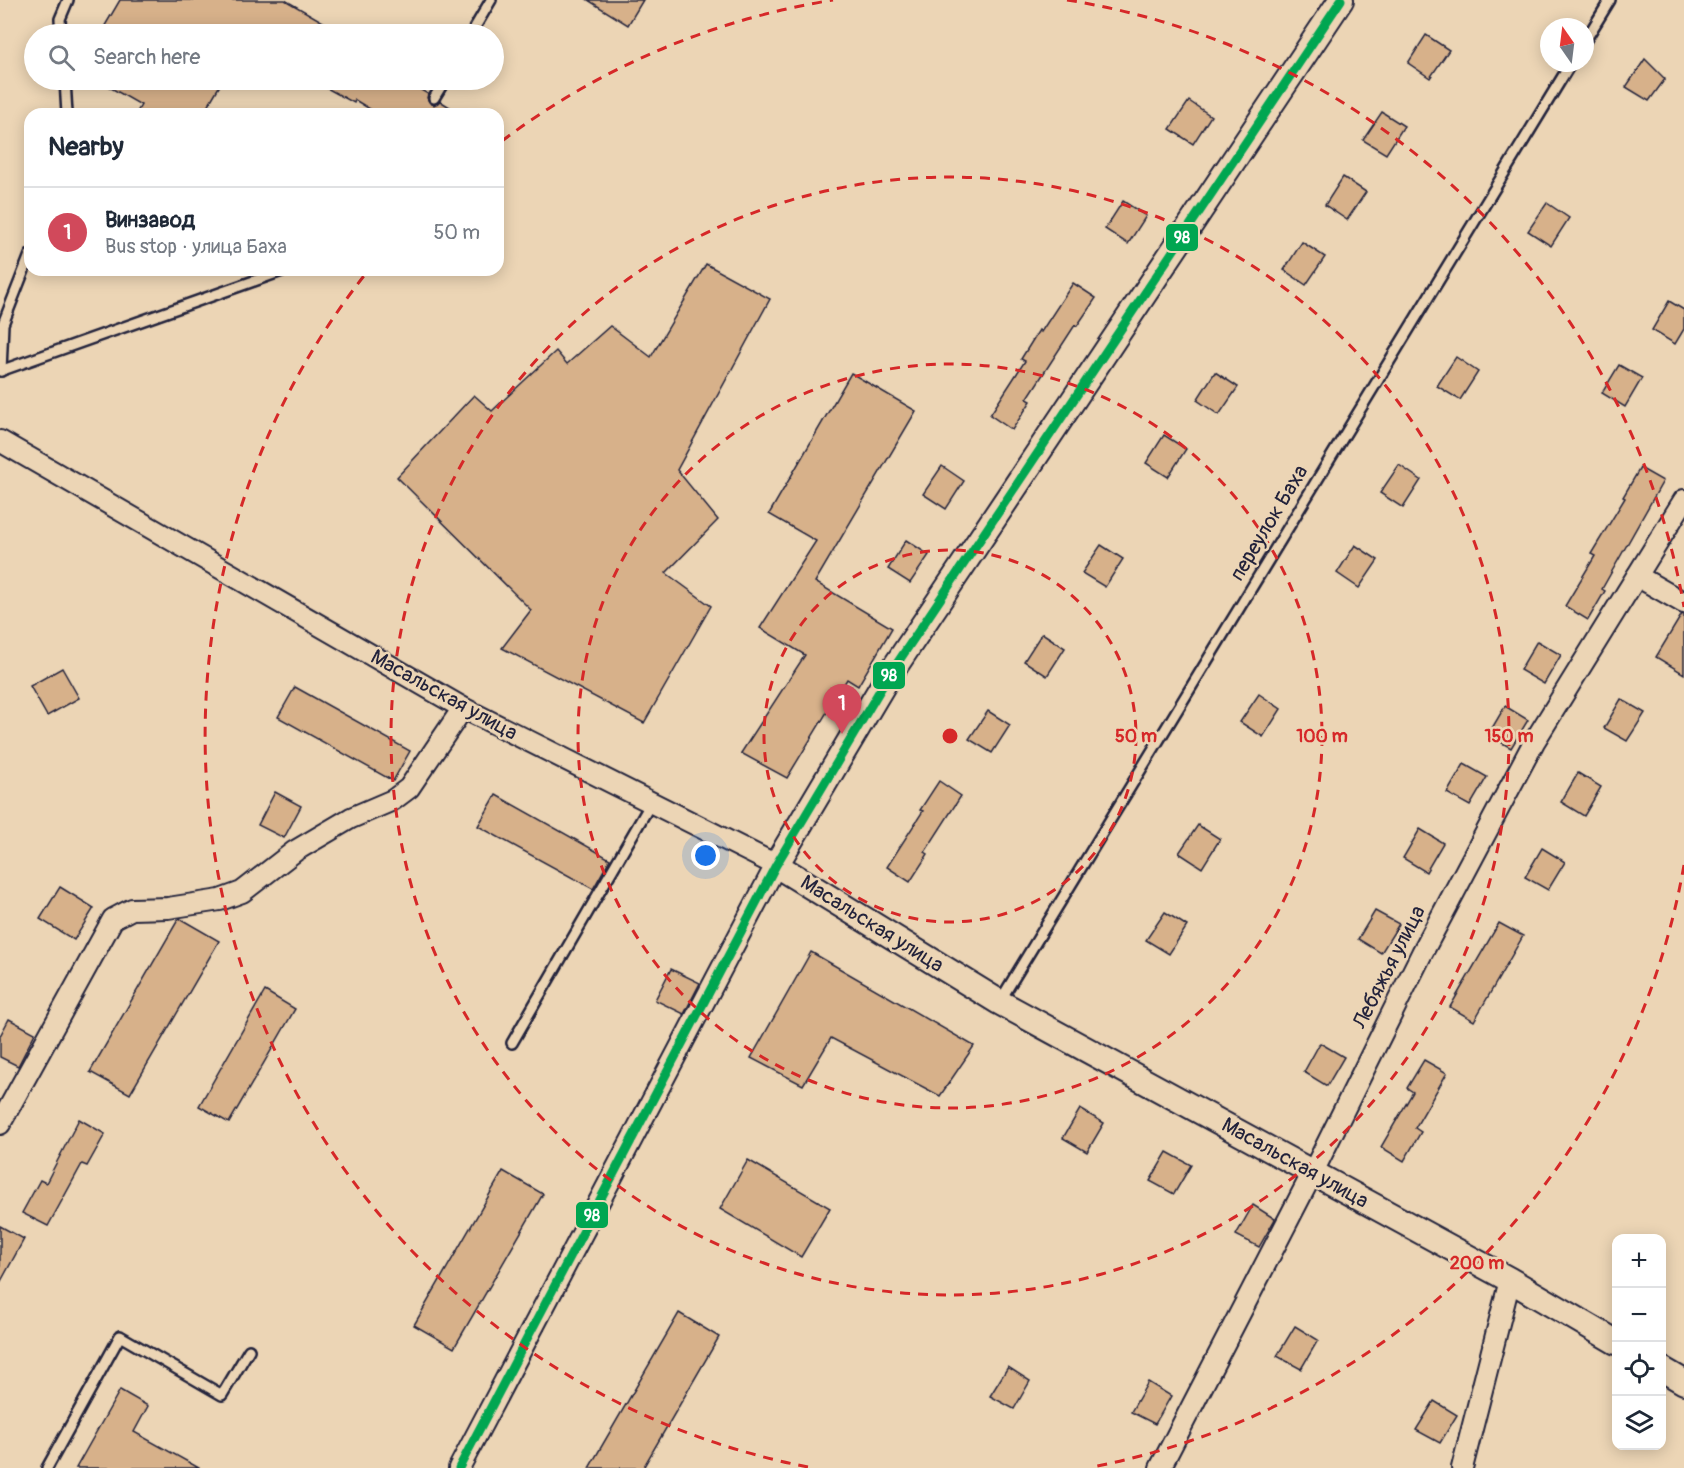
<!DOCTYPE html>
<meta charset="utf-8">
<style>
:root{--surface:#fff;--page:#f6f6f7;--text:#1f2937;--muted:#747a83;--line:#e0e1e3;--accent:#d1495b}
body{margin:0;font-family:Pangolin,sans-serif;background:var(--page);color:var(--text)}
.controls{position:absolute;right:18px;bottom:18px;display:grid;overflow:hidden;border-radius:12px;box-shadow:0 3px 15px #0003}
.controls button{width:54px;height:54px;display:grid;place-items:center;padding:0;border:0;border-bottom:2px solid var(--line);background:var(--surface);color:var(--text);font:30px sans-serif}
.compass{position:absolute;left:1540px;top:18px;width:54px;height:54px;border-radius:50%;background:var(--surface);box-shadow:0 3px 15px #0003;rotate:346deg}
.you{position:absolute;left:706px;top:856px;width:21px;height:21px;margin:-15px;border:4px solid #fff;border-radius:50%;background:#1a73e8;box-shadow:0 0 0 9px #1a73e833}
.badge{display:grid;place-items:center;width:39px;height:39px;border-radius:50%;background:var(--accent);color:#fff;font-size:20px;font-weight:700}
.pin{position:absolute;translate:-50% -50px;filter:drop-shadow(0 2px 3px #0008)}
.pin::after{content:'';position:absolute;top:32px;width:21px;height:18px;background:inherit;clip-path:polygon(0 0,100% 0,50% 100%)}
.list{margin:0;padding:0;list-style:none}
h2{display:flex;justify-content:space-between;align-items:center;height:78px;margin:0;padding:0 24px;font-size:26px}
h2 small{font-size:20px;font-weight:400;color:var(--muted)}
.list li{display:grid;grid-template-columns:39px 1fr auto;gap:18px;align-items:center;box-sizing:border-box;height:90px;padding:0 24px;border-top:2px solid var(--line)}
.list b{display:block;font-size:22px;white-space:nowrap}
.list p{margin:0;font-size:20px;white-space:nowrap;color:var(--muted)}
.list em{font-size:20px;font-style:normal;color:var(--muted)}
.icon{flex:none;width:33px;height:33px;fill:none;stroke:currentColor;stroke-width:2;stroke-linecap:round;stroke-linejoin:round}
.map{position:relative;flex:none;width:1684px;height:1468px;overflow:hidden}
.search{position:absolute;background:var(--surface);box-shadow:0 3px 15px #0003;left:24px;top:24px;width:480px;height:66px;display:flex;align-items:center;gap:15px;box-sizing:border-box;padding:0 21px;border-radius:33px;color:var(--muted);font-size:22px}
.panel{position:absolute;background:var(--surface);box-shadow:0 3px 15px #0003;left:24px;top:108px;width:480px;height:168px;border-radius:18px}
.map>svg:first-child{display:block}
.building{fill:#d7b18a;stroke:#22223b;stroke-width:1.5}
.lines{fill:none;stroke-linecap:round;stroke-linejoin:round}
.service-casing{stroke:#22223b;stroke-width:14}
.minor-casing{stroke:#22223b;stroke-width:24}
.tertiary-casing{stroke:#22223b;stroke-width:28}
.service{stroke:#ecd5b5;stroke-width:9}
.minor{stroke:#ecd5b5;stroke-width:20}
.tertiary{stroke:#ecd5b5;stroke-width:24}
.bus-1-casing{stroke:#ecd5b5;stroke-width:14}
.bus-1{stroke:#00a651;stroke-width:9}
.ring{fill:none;stroke:#d62828;stroke-width:3;stroke-dasharray:10 8}
.labels{text-anchor:middle;dominant-baseline:central;stroke-width:5;stroke-linejoin:round;paint-order:stroke}
.street-label{font-size:21px;fill:#22223b;stroke:#ecd5b5}
.centre{fill:#d62828;stroke:#ecd5b5;stroke-width:3}
.ring-label{font-size:18px;text-anchor:middle;font-weight:bold;fill:#d62828;stroke:#ecd5b5;stroke-width:5;stroke-linejoin:round;paint-order:stroke}
.line-badge{stroke:#ecd5b5;stroke-width:2}
.badge-label{font-size:16px;text-anchor:middle;font-weight:bold;fill:#fff}
</style>
<div class="map">
<svg width="1684" height="1468" viewBox="0 0 1684 1468">
<rect width="100%" height="100%" fill="#ecd5b5"/>
<filter id="ink" filterUnits="userSpaceOnUse"><feTurbulence type="fractalNoise" baseFrequency=".0167" numOctaves="2"/><feDisplacementMap in="SourceGraphic" scale="12" xChannelSelector="R" yChannelSelector="G"/><feConvolveMatrix kernelMatrix="1 2 1 2 8 2 1 2 1" color-interpolation-filters="sRGB"/></filter>
<g filter="url(#ink)">
<g class="building">
<path d="M 120,0 L 285,0 L 344,34 L 100,34 Z"/>
<path d="M 588,0 L 643,0 L 628,25 Z"/>
<path d="M 1426,35 L 1449,50 L 1430,78 L 1408,63 Z"/>
<path d="M 1645,59 L 1665,79 L 1649,101 L 1626,87 Z"/>
<path d="M 97,80 L 223,80 L 203,114 L 136,114 L 141,105 Z"/>
<path d="M 312,80 L 404,80 L 428,94 L 427,98 L 430,103 L 434,105 L 440,101 L 461,114 L 378,114 L 355,100 L 354,103 Z"/>
<path d="M 1189,101 L 1211,116 L 1193,144 L 1170,129 Z"/>
<path d="M 1382,112 L 1404,126 L 1386,154 L 1363,140 Z"/>
<path d="M 1343,177 L 1366,192 L 1347,220 L 1325,205 Z"/>
<path d="M 1123,201 L 1146,216 L 1128,244 L 1105,229 Z"/>
<path d="M 1547,203 L 1569,218 L 1551,246 L 1528,231 Z"/>
<path d="M 1302,242 L 1325,257 L 1306,285 L 1284,270 Z"/>
<path d="M 706,264 L 770,299 L 677,470 L 718,520 L 666,573 L 711,606 L 644,723 L 502,648 L 531,610 L 397,477 L 474,395 L 492,411 L 556,351 L 567,364 L 610,326 L 651,357 Z"/>
<path d="M 1073,283 L 1096,298 L 1077,326 L 1075,325 L 1027,399 L 1031,401 L 1012,430 L 990,415 L 1025,361 L 1021,359 L 1039,330 L 1041,332 Z"/>
<path d="M 1669,301 L 1684,310 L 1684,329 L 1675,344 L 1652,330 Z"/>
<path d="M 1456,357 L 1478,372 L 1460,400 L 1437,386 Z"/>
<path d="M 1619,365 L 1642,378 L 1625,407 L 1602,393 Z"/>
<path d="M 1215,372 L 1238,387 L 1219,415 L 1197,400 Z"/>
<path d="M 851,373 L 916,411 L 815,582 L 892,628 L 858,686 L 847,679 L 787,778 L 741,753 L 805,655 L 760,628 L 816,541 L 769,514 Z"/>
<path d="M 1164,435 L 1186,449 L 1168,477 L 1146,463 Z"/>
<path d="M 1399,465 L 1421,480 L 1403,508 L 1380,493 Z"/>
<path d="M 942,466 L 964,481 L 946,509 L 923,494 Z"/>
<path d="M 1640,468 L 1663,481 L 1602,589 L 1605,591 L 1588,620 L 1565,606 L 1595,556 L 1591,554 L 1625,498 L 1623,497 Z"/>
<path d="M 906,540 L 929,555 L 910,583 L 888,569 Z"/>
<path d="M 1101,545 L 1123,559 L 1105,587 L 1082,573 Z"/>
<path d="M 1355,545 L 1378,560 L 1359,588 L 1337,573 Z"/>
<path d="M 1682,614 L 1684,615 L 1684,674 L 1656,657 Z"/>
<path d="M 1042,633 L 1065,648 L 1047,676 L 1024,661 Z"/>
<path d="M 1537,641 L 1561,655 L 1544,684 L 1520,670 Z"/>
<path d="M 62,668 L 79,698 L 47,716 L 30,686 Z"/>
<path d="M 295,687 L 410,751 L 393,781 L 278,717 Z"/>
<path d="M 1259,694 L 1281,709 L 1263,737 L 1240,722 Z"/>
<path d="M 1621,699 L 1645,713 L 1627,741 L 1604,728 Z"/>
<path d="M 1505,706 L 1528,720 L 1511,748 L 1488,735 Z"/>
<path d="M 988,711 L 1010,725 L 992,753 L 969,739 Z"/>
<path d="M 1464,764 L 1487,777 L 1470,806 L 1447,793 Z"/>
<path d="M 1578,773 L 1601,787 L 1584,816 L 1561,802 Z"/>
<path d="M 939,781 L 961,796 L 925,852 L 928,854 L 910,882 L 887,867 L 923,811 L 920,810 Z"/>
<path d="M 275,792 L 301,806 L 284,838 L 258,825 Z"/>
<path d="M 496,795 L 610,859 L 593,889 L 478,826 Z"/>
<path d="M 1198,825 L 1220,839 L 1202,868 L 1179,853 Z"/>
<path d="M 1420,829 L 1443,843 L 1426,872 L 1403,858 Z"/>
<path d="M 1542,848 L 1565,862 L 1548,890 L 1525,877 Z"/>
<path d="M 60,887 L 94,908 L 74,940 L 40,919 Z"/>
<path d="M 1375,911 L 1399,924 L 1381,953 L 1358,939 Z"/>
<path d="M 1165,912 L 1187,926 L 1169,954 L 1146,940 Z"/>
<path d="M 179,918 L 219,941 L 130,1094 L 90,1072 Z"/>
<path d="M 1499,923 L 1523,936 L 1474,1021 L 1450,1007 Z"/>
<path d="M 811,952 L 974,1046 L 940,1096 L 831,1038 L 803,1085 L 751,1058 Z"/>
<path d="M 671,969 L 700,983 L 684,1014 L 655,1000 Z"/>
<path d="M 265,991 L 295,1009 L 229,1123 L 199,1106 Z"/>
<path d="M 9,1019 L 35,1033 L 18,1066 L 0,1057 L 0,1036 Z"/>
<path d="M 1320,1043 L 1344,1057 L 1327,1086 L 1304,1072 Z"/>
<path d="M 1424,1060 L 1447,1073 L 1415,1128 L 1421,1132 L 1404,1161 L 1381,1147 L 1413,1092 L 1407,1088 Z"/>
<path d="M 1080,1109 L 1104,1123 L 1087,1152 L 1063,1138 Z"/>
<path d="M 79,1119 L 105,1134 L 87,1166 L 82,1164 L 48,1226 L 22,1213 L 40,1180 L 46,1183 Z"/>
<path d="M 1167,1152 L 1191,1165 L 1174,1194 L 1150,1181 Z"/>
<path d="M 748,1160 L 830,1208 L 801,1257 L 720,1209 Z"/>
<path d="M 503,1171 L 543,1194 L 454,1348 L 414,1325 Z"/>
<path d="M 1253,1205 L 1275,1219 L 1259,1247 L 1236,1235 Z"/>
<path d="M 0,1226 L 24,1239 L 0,1283 Z"/>
<path d="M 679,1313 L 719,1337 L 643,1468 L 589,1468 Z"/>
<path d="M 1295,1326 L 1318,1340 L 1301,1369 L 1277,1356 Z"/>
<path d="M 1008,1367 L 1030,1381 L 1014,1409 L 990,1396 Z"/>
<path d="M 1148,1382 L 1171,1396 L 1155,1424 L 1131,1412 Z"/>
<path d="M 120,1390 L 148,1406 L 134,1432 L 199,1468 L 76,1468 Z"/>
<path d="M 1434,1401 L 1457,1415 L 1440,1443 L 1416,1430 Z"/>
</g>
<g class="lines">
<defs>
<g id="service">
<path d="M 61,34 L 60,19 L 68,0"/>
<path d="M 471,34 L 491,0"/>
<path d="M 1585,41 L 1610,0"/>
<path d="M 65,80 L 67,114"/>
<path d="M 434,98 L 445,80"/>
<path d="M 0,371 L 285,270"/>
<path d="M 1,371 L 3,324 L 30,255"/>
<path d="M 1000,1001 L 1571,63"/>
<path d="M 512,1043 L 651,803"/>
<path d="M 47,1468 L 120,1336 L 222,1395 L 249,1350"/>
</g>
<g id="minor">
<path d="M 0,441 L 463,708 L 776,865 L 459,1468"/>
<path d="M 1637,576 L 1684,603"/>
<path d="M 0,1124 L 113,919 L 132,909 L 168,908 L 220,900 L 242,892 L 295,851 L 351,818 L 393,800 L 409,788 L 463,708"/>
<path d="M 1160,1468 L 1313,1172 L 1422,953 L 1534,742 L 1684,500"/>
<path d="M 1462,1468 L 1510,1280"/>
</g>
<g id="tertiary">
<path d="M 1341,0 L 886,680 L 776,865 L 999,1002 L 1510,1280 L 1616,1342"/>
<path d="M 1662,1369 L 1684,1382"/>
</g>
</defs>
<use href="#service" class="service-casing"/>
<use href="#minor" class="minor-casing"/>
<use href="#tertiary" class="tertiary-casing"/>
<use href="#service" class="service"/>
<use href="#minor" class="minor"/>
<use href="#tertiary" class="tertiary"/>
<defs>
<path id="bus-1" d="M 459,1468 L 776,865 L 886,680 L 1341,0"/>
</defs>
<use href="#bus-1" class="bus-1-casing"/>
<use href="#bus-1" class="bus-1"/>
</g>
</g>
<g class="ring">
<circle cx="950" cy="736" r="186"/>
<circle cx="950" cy="736" r="372"/>
<circle cx="950" cy="736" r="559"/>
<path d="M1684 865A745 745 0 0 1 1092 1467M808 1467A745 745 0 0 1 367 272M502 141A745 745 0 0 1 833 0M1067 0A745 745 0 0 1 1684 607"/>
</g>
<g class="labels">
<g class="street-label">
<text transform="translate(1269 523) rotate(-59)">переулок Баха</text>
<text transform="translate(444 695) rotate(29)">Масальская улица</text>
<text transform="translate(872 924) rotate(32)">Масальская улица</text>
<text transform="translate(1389 967) rotate(-63)">Лебяжья улица</text>
<text transform="translate(1295 1163) rotate(29)">Масальская улица</text>
</g>
</g>
<circle cx="950" cy="736" r="9" class="centre"/>
<g class="ring-label">
<text x="1136" y="742">50 m</text>
<text x="1322" y="742">100 m</text>
<text x="1509" y="742">150 m</text>
<text x="1477" y="1269">200 m</text>
</g>
<g class="line-badge">
<rect x="1165" y="223" width="34" height="29" rx="6" fill="#00a651"/>
<rect x="872" y="661" width="34" height="29" rx="6" fill="#00a651"/>
<rect x="575" y="1201" width="34" height="28" rx="6" fill="#00a651"/>
</g>
<g class="badge-label">
<text x="1182" y="243">98</text>
<text x="889" y="681">98</text>
<text x="592" y="1221">98</text>
</g>
</svg>
<div class="controls">
<button>+</button>
<button>−</button>
<button><svg class="icon" aria-label="locate" viewBox="0 0 24 24"><circle cx="12" cy="12" r="6"/><path d="M12 2v4M12 18v4M2 12h4M18 12h4"/></svg></button>
<button><svg class="icon" aria-label="layers" viewBox="0 0 24 24"><path d="M12 4l9 5-9 5-9-5zM3 14l9 5 9-5"/></svg></button>
</div>
<svg class="compass" viewBox="-18 -18 36 36"><path d="M0-13l5 13h-10z" fill="#e53935"/><path d="M0 13l5-13h-10z" fill="#747a83"/></svg>
<div class="you"></div>
<div class="pin badge" style="left:842px;top:734px">1</div>
<div class="search"><svg class="icon" aria-label="search" viewBox="0 0 24 24"><circle cx="10" cy="10" r="6"/><path d="M15 15l6 6"/></svg>Search here</div>
<section class="panel">
<h2>Nearby<small></small></h2>
<ul class="list">
<li><span class="badge">1</span><div><b>Винзавод</b><p>Bus stop · улица Баха</p></div><em>50 m</em></li>
</ul>
</section>
</div>
